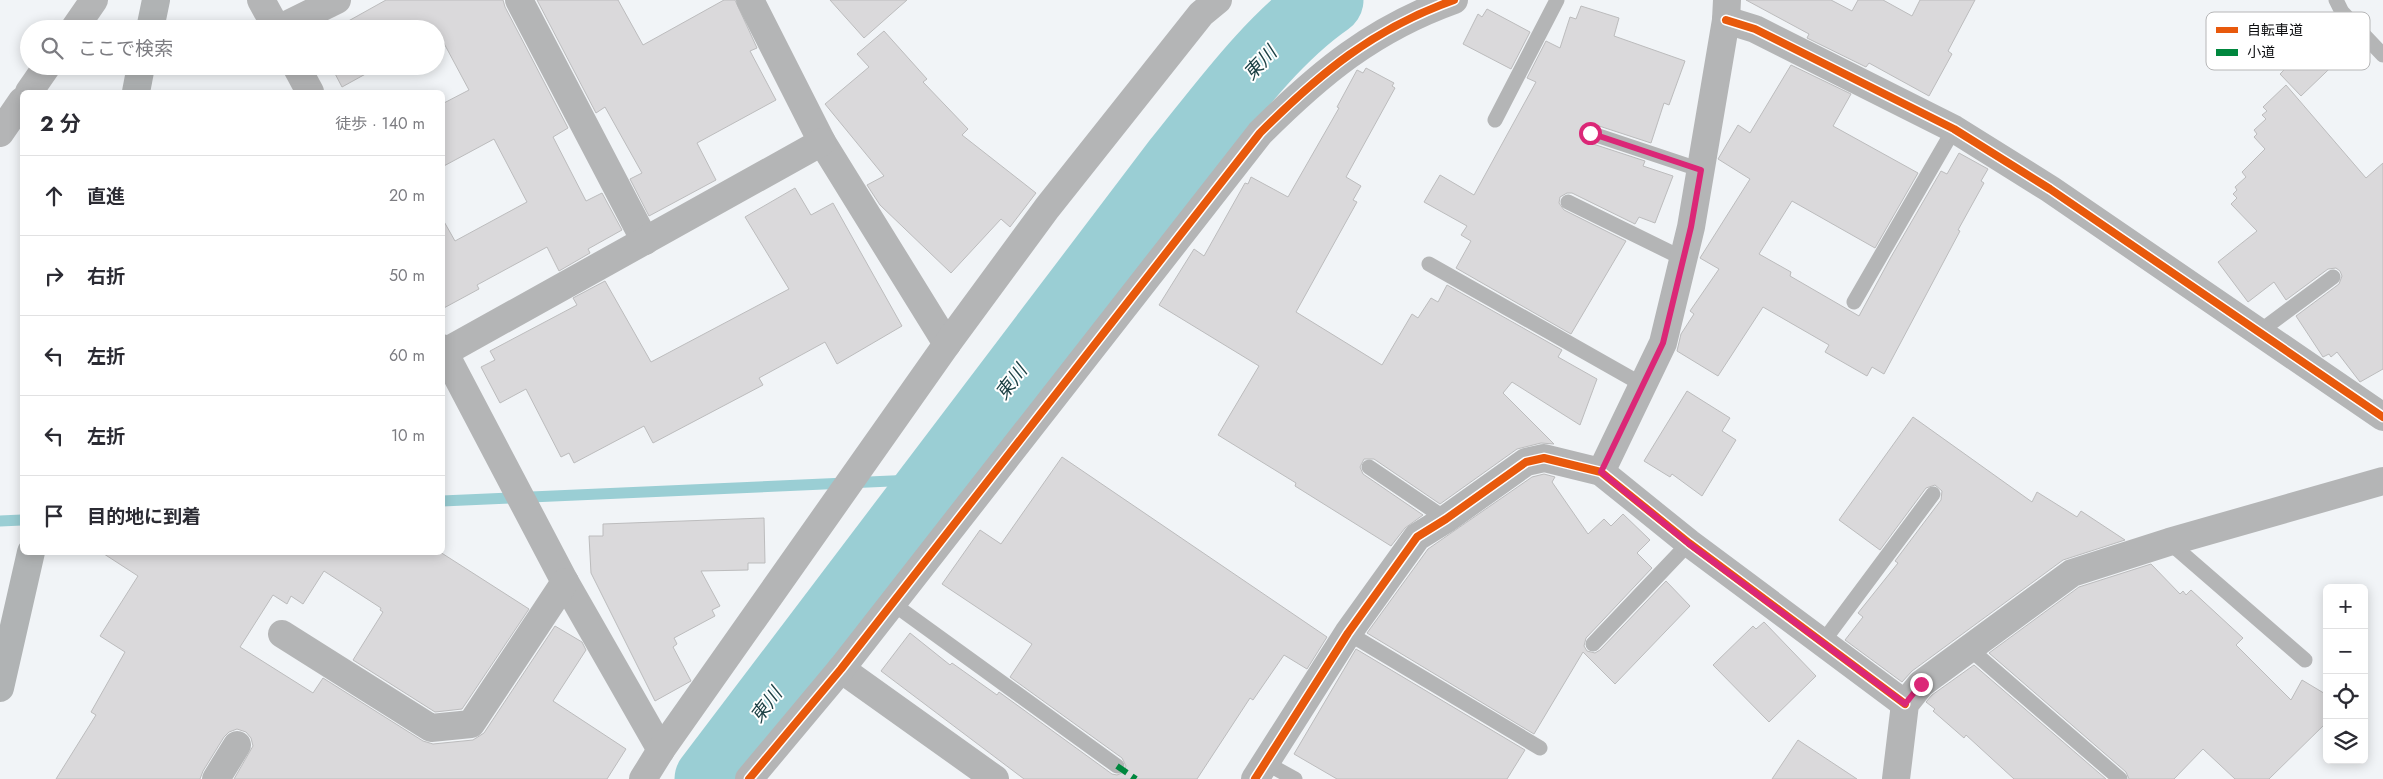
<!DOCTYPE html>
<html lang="ja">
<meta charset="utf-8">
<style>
:root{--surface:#fff;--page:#f7f7f7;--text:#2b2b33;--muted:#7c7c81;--line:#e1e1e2}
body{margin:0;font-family:Jost,"Noto Sans JP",sans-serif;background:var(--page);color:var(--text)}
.controls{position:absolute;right:15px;bottom:15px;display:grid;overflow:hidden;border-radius:8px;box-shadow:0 2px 12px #0003}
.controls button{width:45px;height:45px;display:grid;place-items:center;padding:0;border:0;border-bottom:1px solid var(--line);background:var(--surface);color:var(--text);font:25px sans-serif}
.stop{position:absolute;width:15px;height:15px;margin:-11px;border:4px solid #db2777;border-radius:50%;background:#fff}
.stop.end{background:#db2777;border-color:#fff;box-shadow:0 1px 5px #0008}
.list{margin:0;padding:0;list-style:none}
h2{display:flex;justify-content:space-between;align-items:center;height:65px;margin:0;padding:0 20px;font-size:21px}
h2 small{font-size:16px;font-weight:400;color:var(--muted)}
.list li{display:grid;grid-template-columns:32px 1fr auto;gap:15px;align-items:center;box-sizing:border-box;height:80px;padding:0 20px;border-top:1px solid var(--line)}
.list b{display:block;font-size:19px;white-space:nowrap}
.list em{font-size:16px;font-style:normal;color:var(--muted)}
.icon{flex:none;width:28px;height:28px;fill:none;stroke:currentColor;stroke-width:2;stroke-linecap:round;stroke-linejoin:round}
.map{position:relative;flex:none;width:2383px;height:779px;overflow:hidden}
.search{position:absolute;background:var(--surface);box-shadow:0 2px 12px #0003;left:20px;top:20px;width:425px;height:55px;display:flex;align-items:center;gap:12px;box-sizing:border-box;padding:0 18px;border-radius:28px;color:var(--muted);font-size:19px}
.panel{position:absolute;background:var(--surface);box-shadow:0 2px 12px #0003;left:20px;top:90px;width:425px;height:465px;border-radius:8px}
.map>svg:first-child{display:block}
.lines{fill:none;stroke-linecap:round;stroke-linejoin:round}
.stream{stroke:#9aced4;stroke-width:11}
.river{stroke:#9aced4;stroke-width:71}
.building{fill:#dad9db;stroke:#bcbcbd}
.lane{stroke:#b4b5b6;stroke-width:15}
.street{stroke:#b4b5b6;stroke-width:28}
.highway{stroke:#b0b3b4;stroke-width:28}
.quiet{stroke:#00873e;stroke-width:6;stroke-dasharray:12 6;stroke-linecap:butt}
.cycleway-casing{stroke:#fff;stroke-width:11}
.cycleway{stroke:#e8590c;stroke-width:8}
.route{stroke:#db2777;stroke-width:6}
.labels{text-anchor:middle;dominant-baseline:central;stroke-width:4;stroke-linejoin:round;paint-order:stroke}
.water-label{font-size:19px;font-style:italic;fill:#1d4145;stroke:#fff}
.key{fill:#fff;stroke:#b6b6b7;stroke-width:1}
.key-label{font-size:14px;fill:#0c0d0f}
</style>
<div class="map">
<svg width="2383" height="779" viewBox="0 0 2383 779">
<rect width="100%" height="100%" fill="#f1f4f7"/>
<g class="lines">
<g class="stream">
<path d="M 442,501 L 936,479"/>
<path d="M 0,521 L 22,520"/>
</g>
<path class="river" d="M 710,779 L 1177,163 C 1221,109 1270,40 1328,0"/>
</g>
<g class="building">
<path d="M 386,0 L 503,0 L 505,7 L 568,128 L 553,137 L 586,201 L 602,193 L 622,230 L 588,249 L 590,253 L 559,271 L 547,247 L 477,285 L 479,289 L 442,309 L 442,218 L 455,241 L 527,202 L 494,139 L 442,167 L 442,104 L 469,90 L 439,34 L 436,35 L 436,29 L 334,29 Z"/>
<path d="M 537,0 L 618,0 L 643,45 L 724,0 L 735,0 L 757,48 L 750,51 L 776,100 L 697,143 L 716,180 L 649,216 L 630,179 L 642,173 L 605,107 L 596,113 Z"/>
<path d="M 830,0 L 907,0 L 864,38 Z"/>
<path d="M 1746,0 L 1831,0 L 1852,11 L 1858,0 L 1883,0 L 1912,16 L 1920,0 L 1975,0 L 1948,51 L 1952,54 L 1929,96 L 1869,63 L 1866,67 L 1807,38 L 1809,34 Z"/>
<path d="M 1581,6 L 1619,18 L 1614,36 L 1685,61 L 1669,105 L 1664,103 L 1651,143 L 1593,124 L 1588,124 L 1581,130 L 1581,135 L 1587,142 L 1645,161 L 1643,166 L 1673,176 L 1655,223 L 1639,217 L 1635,224 L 1572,193 L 1567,193 L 1560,197 L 1559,203 L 1564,210 L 1626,241 L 1571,334 L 1456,268 L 1471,241 L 1461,235 L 1467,226 L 1424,202 L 1440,175 L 1474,195 L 1536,82 L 1527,78 L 1546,41 L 1560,48 L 1570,17 L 1576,19 Z"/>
<path d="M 1487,9 L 1530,32 L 1511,69 L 1463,44 L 1478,14 L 1482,17 Z"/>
<path d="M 2313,20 L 2317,25 L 2321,21 L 2349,50 L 2301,96 L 2280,74 L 2284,70 L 2273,59 Z"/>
<path d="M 884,31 L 927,79 L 923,82 L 968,129 L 962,135 L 1036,193 L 1010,227 L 1001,219 L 951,273 L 880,205 L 867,185 L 884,176 L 825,104 L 869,67 L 857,54 Z"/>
<path d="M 1791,65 L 1851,94 L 1833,126 L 1918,173 L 1875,248 L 1792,201 L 1759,254 L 1791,272 L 1790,276 L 1859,316 L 1891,257 L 1941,171 L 1947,174 L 1959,153 L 1988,169 L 1981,181 L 1984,183 L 1958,230 L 1960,231 L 1884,374 L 1872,367 L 1867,376 L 1825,352 L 1829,345 L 1763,307 L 1718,376 L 1677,351 L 1681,334 L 1694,314 L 1690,311 L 1719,269 L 1700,258 L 1750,179 L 1718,159 L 1738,125 L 1750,133 Z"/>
<path d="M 331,66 L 380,66 L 342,87 Z"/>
<path d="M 1366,68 L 1394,83 L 1392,86 L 1395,88 L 1346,177 L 1361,186 L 1353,200 L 1357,202 L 1296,312 L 1382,365 L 1412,314 L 1418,318 L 1431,298 L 1438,302 L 1447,285 L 1562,350 L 1558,357 L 1597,379 L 1580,425 L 1512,382 L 1503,393 L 1554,444 L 1541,443 L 1517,449 L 1440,504 L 1374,459 L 1364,459 L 1360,467 L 1363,474 L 1423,515 L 1405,528 L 1391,546 L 1295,486 L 1296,483 L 1218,435 L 1259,366 L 1159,305 L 1194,249 L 1204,256 L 1245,183 L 1248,184 L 1251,177 L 1288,197 L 1339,108 L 1337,107 L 1357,70 L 1363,73 Z"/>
<path d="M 2286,85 L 2366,178 L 2383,163 L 2383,369 L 2360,382 L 2337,352 L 2331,357 L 2329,354 L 2323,357 L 2296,316 L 2339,284 L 2342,276 L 2340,271 L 2336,268 L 2328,269 L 2286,300 L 2274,282 L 2248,302 L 2218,262 L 2257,231 L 2231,204 L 2237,198 L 2233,194 L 2237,190 L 2235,187 L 2246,177 L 2242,172 L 2265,149 L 2254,137 L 2257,134 L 2254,130 L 2266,119 L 2262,115 L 2267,111 L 2263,107 Z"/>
<path d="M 795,188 L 811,215 L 833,203 L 902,326 L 837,364 L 825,342 L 759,378 L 763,385 L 653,443 L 644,426 L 574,463 L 569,453 L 561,457 L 526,389 L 500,403 L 481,367 L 495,360 L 490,351 L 577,305 L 573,298 L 605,281 L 651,362 L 789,289 L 745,217 Z"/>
<path d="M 1687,391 L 1730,418 L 1722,431 L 1736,440 L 1702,496 L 1672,474 L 1670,477 L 1644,461 Z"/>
<path d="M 1913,417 L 2032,502 L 2037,492 L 2077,517 L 2081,511 L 2125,540 L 2063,560 L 1912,671 L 1902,682 L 1845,640 L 1863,617 L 1858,613 L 1898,563 L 1895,561 L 1941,500 L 1942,491 L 1935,485 L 1926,488 L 1880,550 L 1839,520 Z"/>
<path d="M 1062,457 L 1327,637 L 1307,669 L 1284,655 L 1253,700 L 1250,698 L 1197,779 L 1024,779 L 881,671 L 910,633 L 950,665 L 952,663 L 997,695 L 999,692 L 1112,774 L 1117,775 L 1124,772 L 1126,766 L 1122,758 L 1010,677 L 1032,644 L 942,584 L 980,530 L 1001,544 Z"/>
<path d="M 1544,474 L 1555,477 L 1552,482 L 1588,534 L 1604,519 L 1611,526 L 1623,514 L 1650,540 L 1637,553 L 1652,568 L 1586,638 L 1584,646 L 1587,651 L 1595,653 L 1600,650 L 1666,581 L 1690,606 L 1615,684 L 1583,652 L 1534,734 L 1367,633 L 1428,549 L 1532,477 Z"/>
<path d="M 764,518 L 765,563 L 748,563 L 748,570 L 701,571 L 720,606 L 712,610 L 715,616 L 674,638 L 677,644 L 673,647 L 691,681 L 655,701 L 591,573 L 589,536 L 603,536 L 603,524 Z"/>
<path d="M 101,552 L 440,552 L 529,609 L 462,709 L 435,712 L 353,660 L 383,612 L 380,610 L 381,608 L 324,571 L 303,604 L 291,596 L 287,604 L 273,595 L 240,647 L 313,693 L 323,678 L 423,741 L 433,744 L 473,740 L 484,733 L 555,626 L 582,642 L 586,650 L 553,701 L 626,749 L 607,779 L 234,779 L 253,746 L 251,738 L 246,732 L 237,729 L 229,732 L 224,737 L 203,771 L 200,779 L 56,779 L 96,715 L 91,712 L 125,652 L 100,636 L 138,576 Z"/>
<path d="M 2151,564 L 2180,594 L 2183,591 L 2186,595 L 2191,590 L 2243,638 L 2236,645 L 2291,700 L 2302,680 L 2327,695 L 2327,722 L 2269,779 L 2235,779 L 2203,749 L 2174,779 L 2129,779 L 2126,772 L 1989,653 L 2079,587 Z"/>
<path d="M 1764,622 L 1816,676 L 1769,722 L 1713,665 L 1753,626 L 1756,629 Z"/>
<path d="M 1356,649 L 1525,750 L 1507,779 L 1337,779 L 1294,754 Z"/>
<path d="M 1974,665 L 2106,779 L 2014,779 L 1966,735 L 1964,738 L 1933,711 L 1935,709 L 1926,702 L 1932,695 Z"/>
<path d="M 1798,740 L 1857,779 L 1772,779 Z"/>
</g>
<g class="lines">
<g class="lane">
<path d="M 2336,0 L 2342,12 L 2383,55"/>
<path d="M 1495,120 L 1557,0"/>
<path d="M 1590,133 L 1701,170"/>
<path d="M 1568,202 L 1684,259"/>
<path d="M 1429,264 L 1643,385"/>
<path d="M 1854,302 L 1954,129"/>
<path d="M 2259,332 L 2333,277"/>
<path d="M 1369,467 L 1446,519"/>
<path d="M 2169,542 L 2305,660"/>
<path d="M 892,603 L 1117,766"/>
<path d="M 1348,633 L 1540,748"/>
<path d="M 1822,643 L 1933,494"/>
<path d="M 1593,644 L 1689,543"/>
<path d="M 1970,649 L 2120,779"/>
<path d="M 1264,762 L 1295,779"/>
</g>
<g class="street">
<path d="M 261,0 L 277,29"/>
<path d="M 519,0 L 645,241"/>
<path d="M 750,0 L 822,142 L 947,344"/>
<path d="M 1726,20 L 1755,29 L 1954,129 L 2050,189 L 2383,417"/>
<path d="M 74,29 L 94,0"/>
<path d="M 278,29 L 337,0"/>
<path d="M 296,66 L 310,92"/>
<path d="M 29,92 L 47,66"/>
<path d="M 0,133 L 22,101"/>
<path d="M 442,348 L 565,582 L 661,750"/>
<path d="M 445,352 L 822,142"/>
<path d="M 1601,472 L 1663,343 L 1691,227 L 1726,20 L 1727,0"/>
<path d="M 282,634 L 431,728 L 471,724 L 565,582"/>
<path d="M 841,669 L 995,779"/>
<path d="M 216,779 L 237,745"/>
<path d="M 643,779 L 661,750 L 947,344 L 1047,208 L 1201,14 L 1218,0"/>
<path d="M 749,779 L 841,669 L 1260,133 C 1320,73 1373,29 1454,0"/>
<path d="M 1255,779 L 1348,633 L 1417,537 L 1446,519 L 1526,462 L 1544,458 L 1601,472 L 1689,543 L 1905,704"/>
<path d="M 1896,779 L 1905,704 L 1921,684 L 2072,573 L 2169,542 L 2383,481"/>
</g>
<g class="highway">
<path d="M 150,29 L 156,0"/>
<path d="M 136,92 L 141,66"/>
<path d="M 0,688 L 31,552"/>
</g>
<path class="quiet" d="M 1117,766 L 1136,779"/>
<defs>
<g id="cycleway">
<path d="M 1726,20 L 1755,29 L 1954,129 L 2050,189 L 2383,417"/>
<path d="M 749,779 L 841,669 L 1260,133 C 1320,73 1373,29 1454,0"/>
<path d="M 1255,779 L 1348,633 L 1417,537 L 1446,519 L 1526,462 L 1544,458 L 1601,472 L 1689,543 L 1905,704"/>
</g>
</defs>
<use href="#cycleway" class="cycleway-casing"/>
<use href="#cycleway" class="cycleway"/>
</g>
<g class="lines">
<path class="route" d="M 1590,133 L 1701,170 L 1691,227 L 1663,343 L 1601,472 L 1688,543 L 1905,704 L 1921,684"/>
</g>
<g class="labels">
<g class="water-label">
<text transform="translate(1260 63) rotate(-47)">東川</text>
<text transform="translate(1011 382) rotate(-53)">東川</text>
<text transform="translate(766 705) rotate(-53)">東川</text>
</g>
</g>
<rect x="2206" y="12" width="164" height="58" rx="8" class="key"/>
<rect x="2216" y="27" width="22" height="6" fill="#e8590c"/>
<rect x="2216" y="49" width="22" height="7" fill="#00873e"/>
<g class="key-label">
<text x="2247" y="35">自転車道</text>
<text x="2247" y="57">小道</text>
</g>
</svg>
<div class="controls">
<button>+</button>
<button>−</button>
<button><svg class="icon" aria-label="locate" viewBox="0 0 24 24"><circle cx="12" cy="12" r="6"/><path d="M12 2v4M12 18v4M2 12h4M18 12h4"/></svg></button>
<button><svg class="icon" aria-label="layers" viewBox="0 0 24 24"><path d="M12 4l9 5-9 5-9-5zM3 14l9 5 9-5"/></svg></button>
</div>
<div class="stop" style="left:1590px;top:133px"></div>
<div class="stop end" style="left:1921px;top:684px"></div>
<div class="search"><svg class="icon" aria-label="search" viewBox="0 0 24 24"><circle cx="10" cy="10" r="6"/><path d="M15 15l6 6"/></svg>ここで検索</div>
<section class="panel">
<h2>2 分<small>徒歩 · 140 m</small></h2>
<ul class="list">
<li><svg class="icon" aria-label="ahead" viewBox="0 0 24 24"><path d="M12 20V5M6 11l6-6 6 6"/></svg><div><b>直進</b></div><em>20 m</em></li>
<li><svg class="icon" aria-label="right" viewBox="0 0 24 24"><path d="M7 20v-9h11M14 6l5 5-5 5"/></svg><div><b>右折</b></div><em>50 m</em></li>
<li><svg class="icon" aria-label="left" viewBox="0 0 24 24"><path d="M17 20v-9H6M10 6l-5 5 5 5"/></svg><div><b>左折</b></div><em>60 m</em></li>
<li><svg class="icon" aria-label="left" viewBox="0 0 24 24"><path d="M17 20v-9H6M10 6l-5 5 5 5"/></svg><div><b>左折</b></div><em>10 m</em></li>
<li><svg class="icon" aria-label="arrive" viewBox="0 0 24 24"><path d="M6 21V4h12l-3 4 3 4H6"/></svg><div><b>目的地に到着</b></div></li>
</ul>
</section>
</div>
